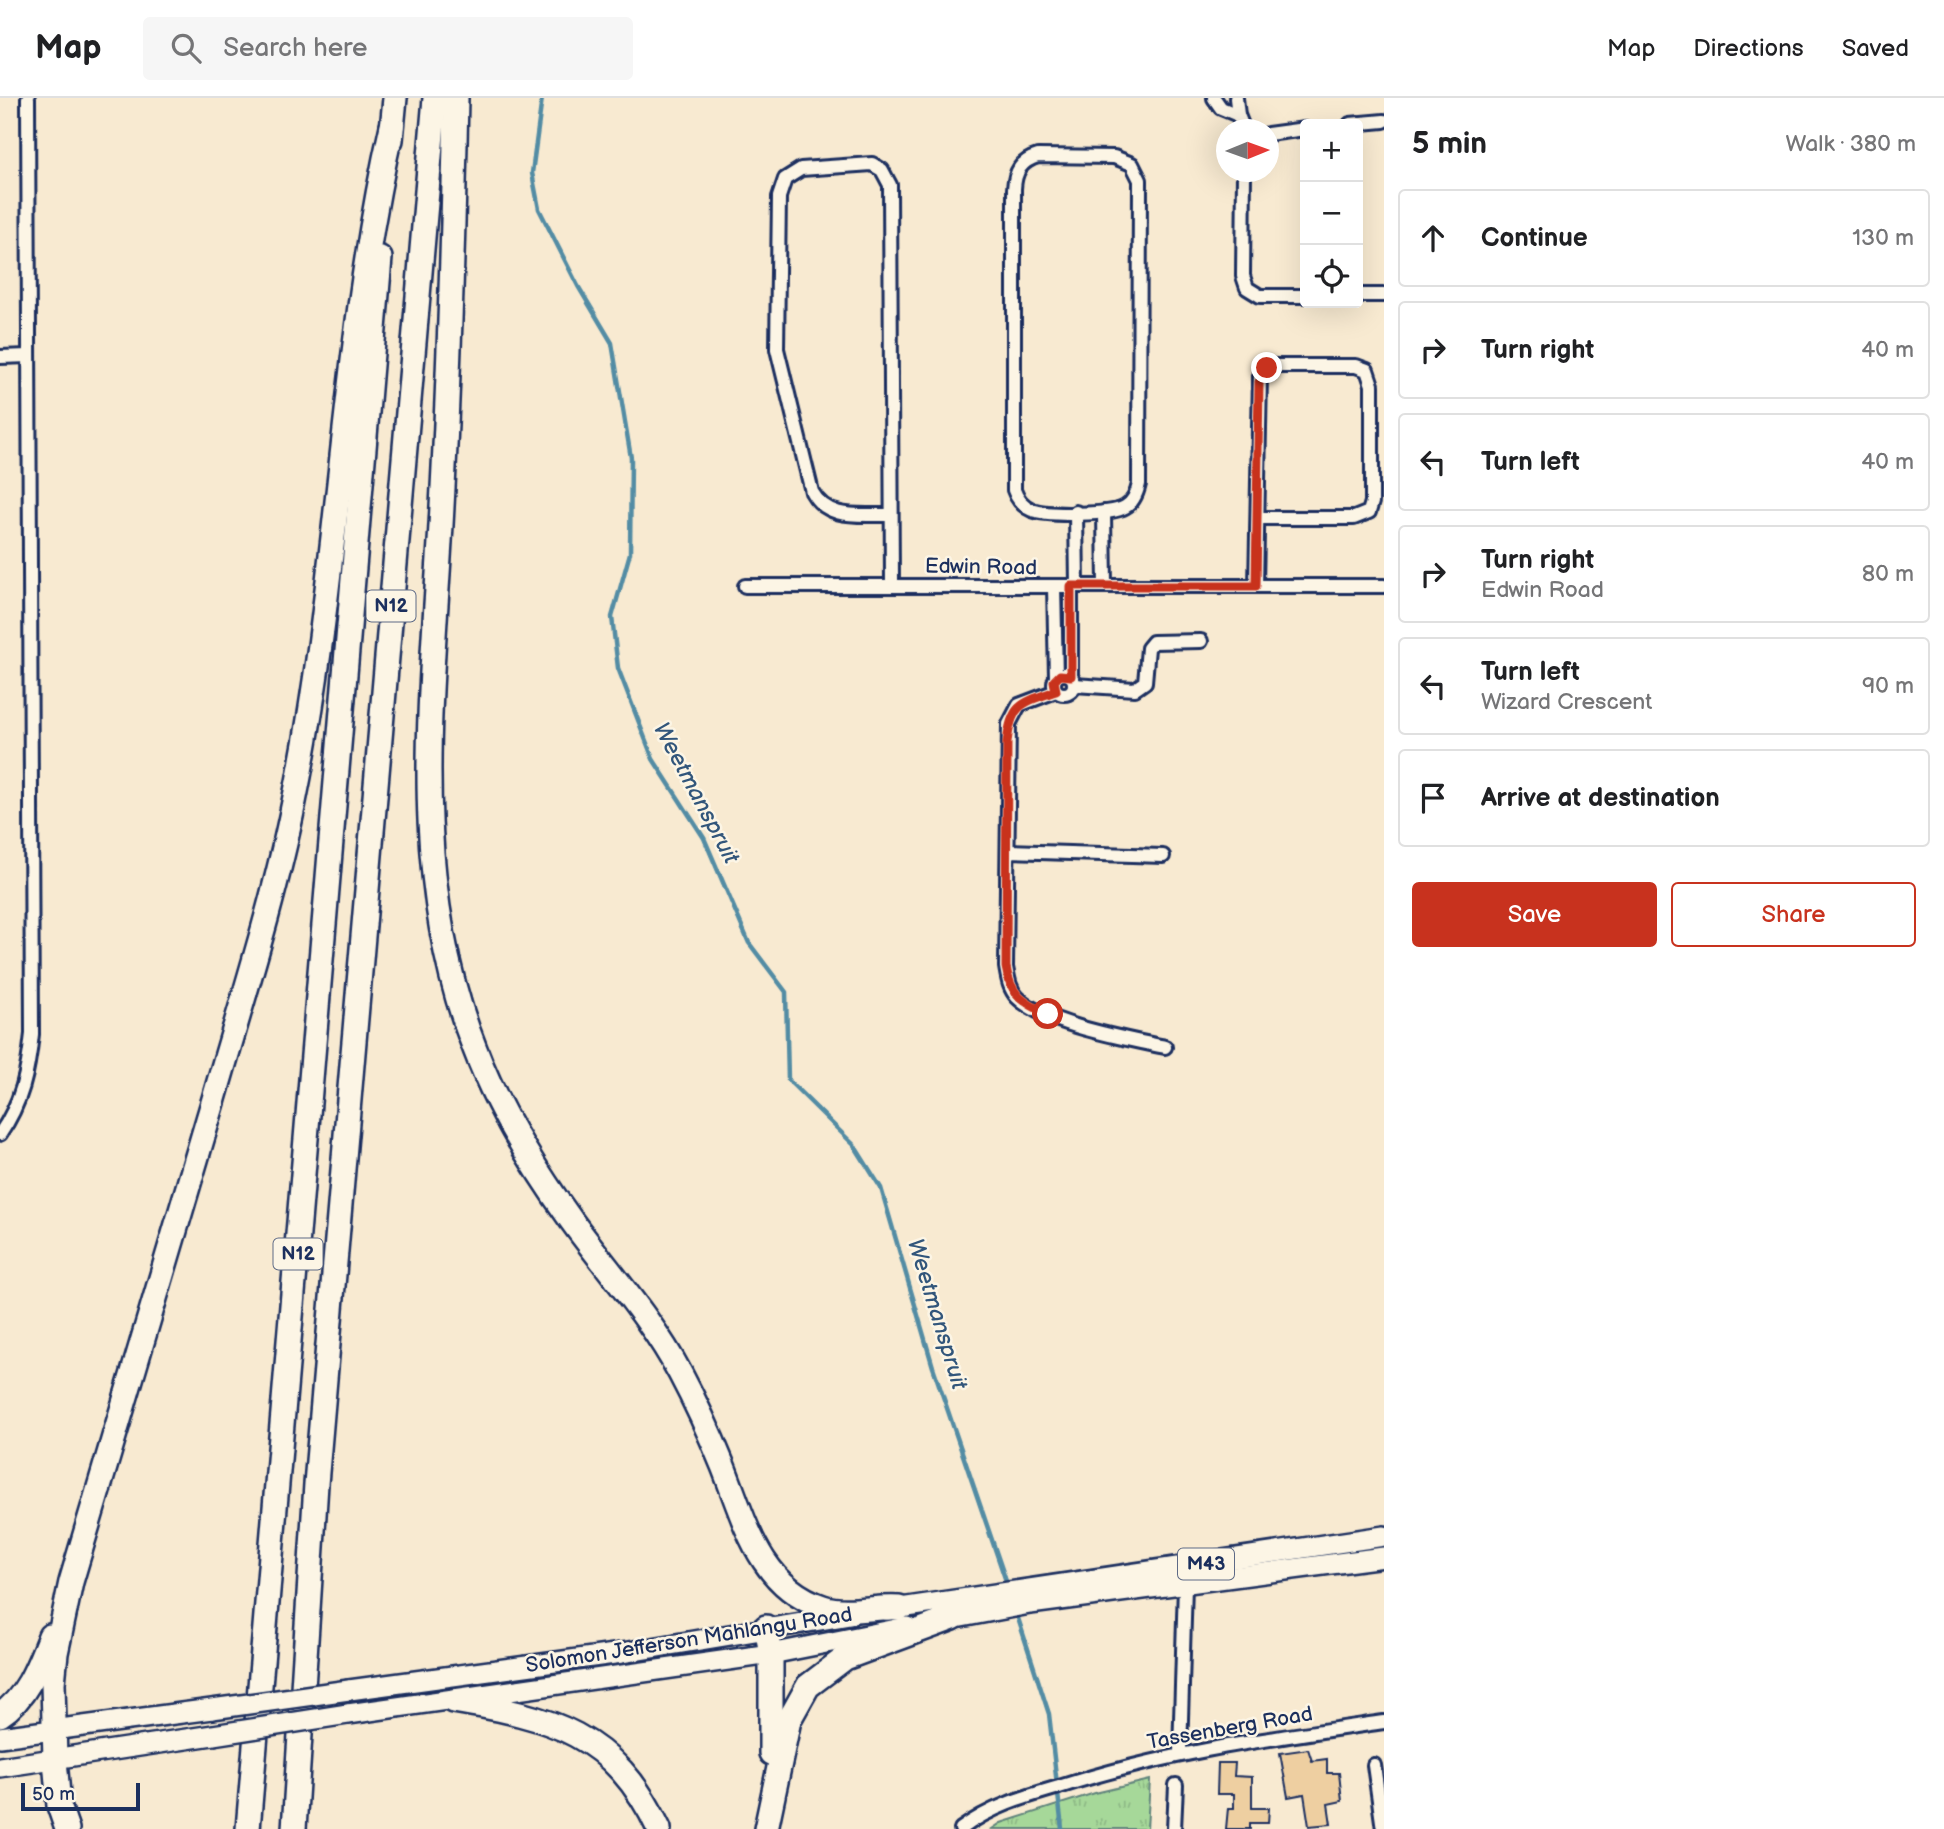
<!DOCTYPE html>
<meta charset="utf-8">
<style>
:root{--surface:#fff;--page:#f6f6f6;--text:#202124;--muted:#757577;--line:#e0e0e0;--accent:#c8321e}
body{margin:0;font-family:"Balsamiq Sans",sans-serif;background:var(--page);color:var(--text)}
.controls{position:absolute;right:21px;top:21px;display:grid;overflow:hidden;border-radius:7px;box-shadow:0 7px 28px #0002}
.controls button{width:63px;height:63px;display:grid;place-items:center;padding:0;border:0;border-bottom:2px solid var(--line);background:var(--surface);color:var(--text);font:35px sans-serif}
.compass{position:absolute;left:1216px;top:21px;width:63px;height:63px;border-radius:50%;background:var(--surface);box-shadow:0 7px 28px #0002;rotate:89deg}
.scale{position:absolute;left:21px;bottom:18px;width:119px;box-sizing:border-box;padding-left:7px;border:4px solid #1b2f5e;border-top:0;font-size:19px;line-height:24px;white-space:nowrap;color:#1b2f5e;-webkit-text-stroke:5px #fcf5e5;paint-order:stroke}
.stop{position:absolute;width:21px;height:21px;margin:-16px;border:5px solid #c8321e;border-radius:50%;background:#fff}
.stop.end{background:#c8321e;border-color:#fff;box-shadow:0 2px 7px #0008}
.list{margin:0;padding:0;list-style:none}
h2{display:flex;justify-content:space-between;align-items:center;height:91px;margin:0;padding:0 28px;font-size:30px}
h2 small{font-size:23px;font-weight:400;color:var(--muted)}
.list li{display:grid;grid-template-columns:46px 1fr auto;gap:21px;align-items:center;box-sizing:border-box;height:98px;margin:0 14px 14px;padding:0 14px;border:2px solid var(--line);border-radius:7px}
.list b{display:block;font-size:26px;white-space:nowrap}
.list p{margin:0;font-size:23px;white-space:nowrap;color:var(--muted)}
.list em{font-size:23px;font-style:normal;color:var(--muted)}
.actions{display:flex;gap:14px;padding:21px 28px}
.actions a{flex:1;padding:16px 0;border:2px solid var(--accent);border-radius:7px;text-align:center;font-size:24px;color:var(--accent)}
.actions .main{background:var(--accent);color:#fff}
.icon{flex:none;width:38px;height:38px;fill:none;stroke:currentColor;stroke-width:2;stroke-linecap:round;stroke-linejoin:round}
.map{position:relative;flex:none;width:1384px;height:1731px;overflow:hidden}
header{display:flex;align-items:center;gap:42px;box-sizing:border-box;height:98px;padding:0 35px;background:var(--surface);border-bottom:2px solid var(--line)}
header strong{font-size:33px}
nav{display:flex;gap:38px;margin-inline-start:auto;font-size:24px}
.search{width:490px;height:63px;background:var(--page);display:flex;align-items:center;gap:18px;box-sizing:border-box;padding:0 24px;border-radius:7px;color:var(--muted);font-size:26px}
main{display:flex}
aside{flex:1;background:var(--surface)}
.map>svg:first-child{display:block}
.park{fill:url(#park-tufts);stroke:#60847c;stroke-width:2}
.lines{fill:none;stroke-linecap:round;stroke-linejoin:round}
.stream{stroke:#538ca4;stroke-width:4.5}
.building{fill:#eecfa1;stroke:#1b2f5e;stroke-width:2}
.minor-casing{stroke:#1b2f5e;stroke-width:18}
.primary-casing{stroke:#1b2f5e;stroke-width:24}
.motorway-casing{stroke:#1b2f5e;stroke-width:28}
.minor{stroke:#fcf5e5;stroke-width:12}
.primary{stroke:#fcf5e5;stroke-width:19}
.motorway{stroke:#fcf5e5;stroke-width:23}
.primary-bridge-casing{stroke:#1b2f5e;stroke-width:24;stroke-linecap:butt}
.primary-bridge{stroke:#fcf5e5;stroke-width:19}
.route{stroke:#c8321e;stroke-width:9}
.labels{text-anchor:middle;dominant-baseline:central;stroke-width:5;stroke-linejoin:round;paint-order:stroke}
.shield{fill:#fcf5e5;stroke:#5e6a86;stroke-width:2}
.shield-label{font-size:19px;font-weight:bold;fill:#1b2f5e}
.street-label{font-size:21px;fill:#1b2f5e;stroke:#fcf5e5}
.water-label{font-size:23px;font-style:italic;fill:#32567b;stroke:#fcf5e5}
</style>
<header>
<strong>Map</strong>
<div class="search"><svg class="icon" aria-label="search" viewBox="0 0 24 24"><circle cx="10" cy="10" r="6"/><path d="M15 15l6 6"/></svg>Search here</div>
<nav><a>Map</a><a>Directions</a><a>Saved</a></nav>
</header>
<main>
<div class="map">
<svg width="1384" height="1731" viewBox="0 0 1384 1731">
<defs>
<pattern id="park-tufts" width="24" height="20" patternUnits="userSpaceOnUse" patternTransform="scale(1.75)"><rect width="24" height="20" fill="#a6d899"/><path d="M3 7l-1-3M5 7V3M7 7l1-3M15 17l-1-3M17 17v-4M19 17l1-3" fill="none" stroke="#8eba86"/></pattern>
</defs>
<rect width="100%" height="100%" fill="#f8ead1"/>
<filter id="ink" filterUnits="userSpaceOnUse"><feTurbulence type="fractalNoise" baseFrequency=".0143" numOctaves="2"/><feDisplacementMap in="SourceGraphic" scale="14" xChannelSelector="R" yChannelSelector="G"/><feConvolveMatrix kernelMatrix="1 2 1 2 8 2 1 2 1" color-interpolation-filters="sRGB"/></filter>
<g filter="url(#ink)">
<path class="park" d="M 1150,1682 L 1147,1731 L 992,1731 L 1001,1725 L 1095,1695 Z"/>
<g class="lines">
<g class="stream">
<path d="M 542,0 L 532,75 L 539,111 L 578,188 L 612,245 L 631,360 L 630,455 L 612,519 L 618,570 L 653,661 L 704,740 L 749,845 L 786,894 L 788,982 L 854,1047 L 881,1090 L 933,1269 L 1008,1489"/>
<path d="M 1016,1514 L 1049,1616 L 1062,1731"/>
</g>
</g>
<g class="building">
<path d="M 1308,1651 L 1312,1663 L 1327,1661 L 1327,1675 L 1339,1675 L 1342,1703 L 1328,1706 L 1331,1726 L 1309,1728 L 1304,1696 L 1288,1699 L 1280,1655 Z"/>
<path d="M 1218,1665 L 1235,1665 L 1234,1678 L 1252,1679 L 1252,1710 L 1269,1710 L 1268,1725 L 1250,1725 L 1250,1731 L 1226,1731 L 1228,1710 L 1234,1710 L 1234,1696 L 1217,1696 Z"/>
</g>
<g class="lines">
<defs>
<g id="minor">
<path d="M 1214,0 L 1221,10 L 1238,17"/>
<path d="M 1236,0 L 1238,17 L 1244,32"/>
<path d="M 1350,26 L 1384,23"/>
<path d="M 1268,36 L 1305,31"/>
<path d="M 1038,58 L 1114,59 L 1132,66 L 1140,82 L 1139,386 C 1137,395 1134,404 1125,409 C 1111,417 1048,418 1032,412 C 1023,408 1017,401 1014,392 L 1014,91 C 1015,73 1021,63 1038,58 Z"/>
<path d="M 1244,74 L 1243,178 L 1247,190 L 1260,198 L 1305,198"/>
<path d="M 1358,197 L 1384,197"/>
<path d="M 0,259 L 29,258"/>
<path d="M 1076,414 L 1077,488"/>
<path d="M 1104,414 L 1105,488"/>
<path d="M 889,417 C 860,416 828,423 812,394 L 777,251 L 779,99 L 785,81 L 801,71 L 872,66 L 882,72 L 890,87 L 892,487"/>
<path d="M 745,488 L 1384,488"/>
<path d="M 1071,488 L 1071,578"/>
<path d="M 1256,488 L 1260,278 L 1273,268 L 1356,268 L 1367,272 L 1372,287 L 1372,404 L 1369,414 L 1354,420 L 1259,420"/>
<path d="M 1054,489 L 1056,579"/>
<circle cx="1064" cy="586" r="10"/>
<path d="M 1074,587 L 1135,591 L 1145,584 L 1148,550 L 1153,544 L 1201,543"/>
<path d="M 1056,593 L 1019,607 L 1009,626 L 1006,869 C 1008,880 1009,890 1017,899 C 1043,926 1128,941 1165,949"/>
<path d="M 1008,753 L 1163,758"/>
<path d="M 0,1036 C 22,1004 28,974 32,936 L 28,0"/>
<path d="M 1180,1655 L 1185,1487"/>
<path d="M 1374,1667 L 1383,1731"/>
<path d="M 961,1731 C 990,1709 1024,1699 1059,1689 C 1166,1654 1273,1640 1384,1624"/>
<path d="M 1174,1731 L 1176,1687"/>
</g>
<g id="primary">
<path d="M 887,1512 L 1384,1438"/>
<path d="M 940,1523 L 1030,1506 L 1384,1459"/>
<path d="M 349,1592 L 622,1555 L 850,1517"/>
<path d="M 348,1616 L 771,1556 L 907,1529"/>
<path d="M 0,1639 L 212,1611"/>
<path d="M 0,1669 L 213,1637"/>
</g>
<g id="motorway">
<path d="M 456,0 C 453,143 449,285 441,427 C 431,604 408,782 475,951 C 498,1012 533,1069 571,1122 C 607,1172 651,1220 680,1275 C 696,1305 710,1336 723,1368 C 745,1423 759,1488 823,1509 C 848,1517 873,1508 899,1510"/>
<path d="M 391,42 L 395,0"/>
<path d="M 766,1529 L 771,1556 L 771,1655"/>
<path d="M 453,1603 C 551,1619 614,1635 659,1731"/>
<path d="M 0,1617 C 27,1600 39,1566 50,1538"/>
<path d="M 67,1731 L 59,1708 L 55,1662 L 53,1585 L 56,1555 L 71,1484 C 119,1323 167,1162 214,1001 C 242,903 274,804 294,704 C 340,480 341,251 392,28"/>
<path d="M 248,1731 L 380,160"/>
<path d="M 294,1731 L 316,1386 L 435,0"/>
<path d="M 766,1731 L 789,1622 L 808,1588 L 845,1560 L 953,1520"/>
</g>
</defs>
<use href="#minor" class="minor-casing"/>
<use href="#primary" class="primary-casing"/>
<use href="#motorway" class="motorway-casing"/>
<use href="#minor" class="minor"/>
<use href="#primary" class="primary"/>
<use href="#motorway" class="motorway"/>
<defs>
<g id="primary-bridge">
<path d="M 212,1611 L 349,1592"/>
<path d="M 213,1637 L 348,1616"/>
</g>
</defs>
<use href="#primary-bridge" class="primary-bridge-casing"/>
<use href="#primary-bridge" class="primary-bridge"/>
</g>
</g>
<g class="lines" filter="url(#ink)">
<path class="route" d="M 1048,916 C 1024,905 1010,897 1006,869 L 1007,645 C 1011,606 1021,605 1056,593 L 1054,583 L 1060,577 L 1071,578 L 1071,488 L 1256,488 L 1259,284 L 1267,270"/>
</g>
<g class="labels">
<g class="shield">
<rect x="366.5" y="492.5" width="49" height="31" rx="5"/>
<rect x="273.5" y="1140.5" width="49" height="31" rx="5"/>
<rect x="1178" y="1450.5" width="56" height="31" rx="5"/>
</g>
<g class="shield-label">
<text x="391" y="508">N12</text>
<text x="298" y="1156">N12</text>
<text x="1206" y="1466">M43</text>
</g>
<g class="street-label">
<text transform="translate(981 469) rotate(1)">Edwin Road</text>
<text transform="translate(689 1542) rotate(-9)">Solomon Jefferson Mahlangu Road</text>
<text transform="translate(1230 1630) rotate(-10)">Tassenberg Road</text>
</g>
<g class="water-label">
<text transform="translate(696 695) rotate(62)">Weetmanspruit</text>
<text transform="translate(937 1216) rotate(73)">Weetmanspruit</text>
</g>
</g>
</svg>
<div class="controls">
<button>+</button>
<button>−</button>
<button><svg class="icon" aria-label="locate" viewBox="0 0 24 24"><circle cx="12" cy="12" r="6"/><path d="M12 2v4M12 18v4M2 12h4M18 12h4"/></svg></button>
</div>
<svg class="compass" viewBox="-18 -18 36 36"><path d="M0-13l5 13h-10z" fill="#e53935"/><path d="M0 13l5-13h-10z" fill="#757577"/></svg>
<div class="scale">50 m</div>
<div class="stop" style="left:1048px;top:916px"></div>
<div class="stop end" style="left:1267px;top:270px"></div>
</div>
<aside>
<h2>5 min<small>Walk · 380 m</small></h2>
<ul class="list">
<li><svg class="icon" aria-label="ahead" viewBox="0 0 24 24"><path d="M12 20V5M6 11l6-6 6 6"/></svg><div><b>Continue</b></div><em>130 m</em></li>
<li><svg class="icon" aria-label="right" viewBox="0 0 24 24"><path d="M7 20v-9h11M14 6l5 5-5 5"/></svg><div><b>Turn right</b></div><em>40 m</em></li>
<li><svg class="icon" aria-label="left" viewBox="0 0 24 24"><path d="M17 20v-9H6M10 6l-5 5 5 5"/></svg><div><b>Turn left</b></div><em>40 m</em></li>
<li><svg class="icon" aria-label="right" viewBox="0 0 24 24"><path d="M7 20v-9h11M14 6l5 5-5 5"/></svg><div><b>Turn right</b><p>Edwin Road</p></div><em>80 m</em></li>
<li><svg class="icon" aria-label="left" viewBox="0 0 24 24"><path d="M17 20v-9H6M10 6l-5 5 5 5"/></svg><div><b>Turn left</b><p>Wizard Crescent</p></div><em>90 m</em></li>
<li><svg class="icon" aria-label="arrive" viewBox="0 0 24 24"><path d="M6 21V4h12l-3 4 3 4H6"/></svg><div><b>Arrive at destination</b></div></li>
</ul>
<div class="actions"><a class="main">Save</a><a>Share</a></div>
</aside>
</main>
